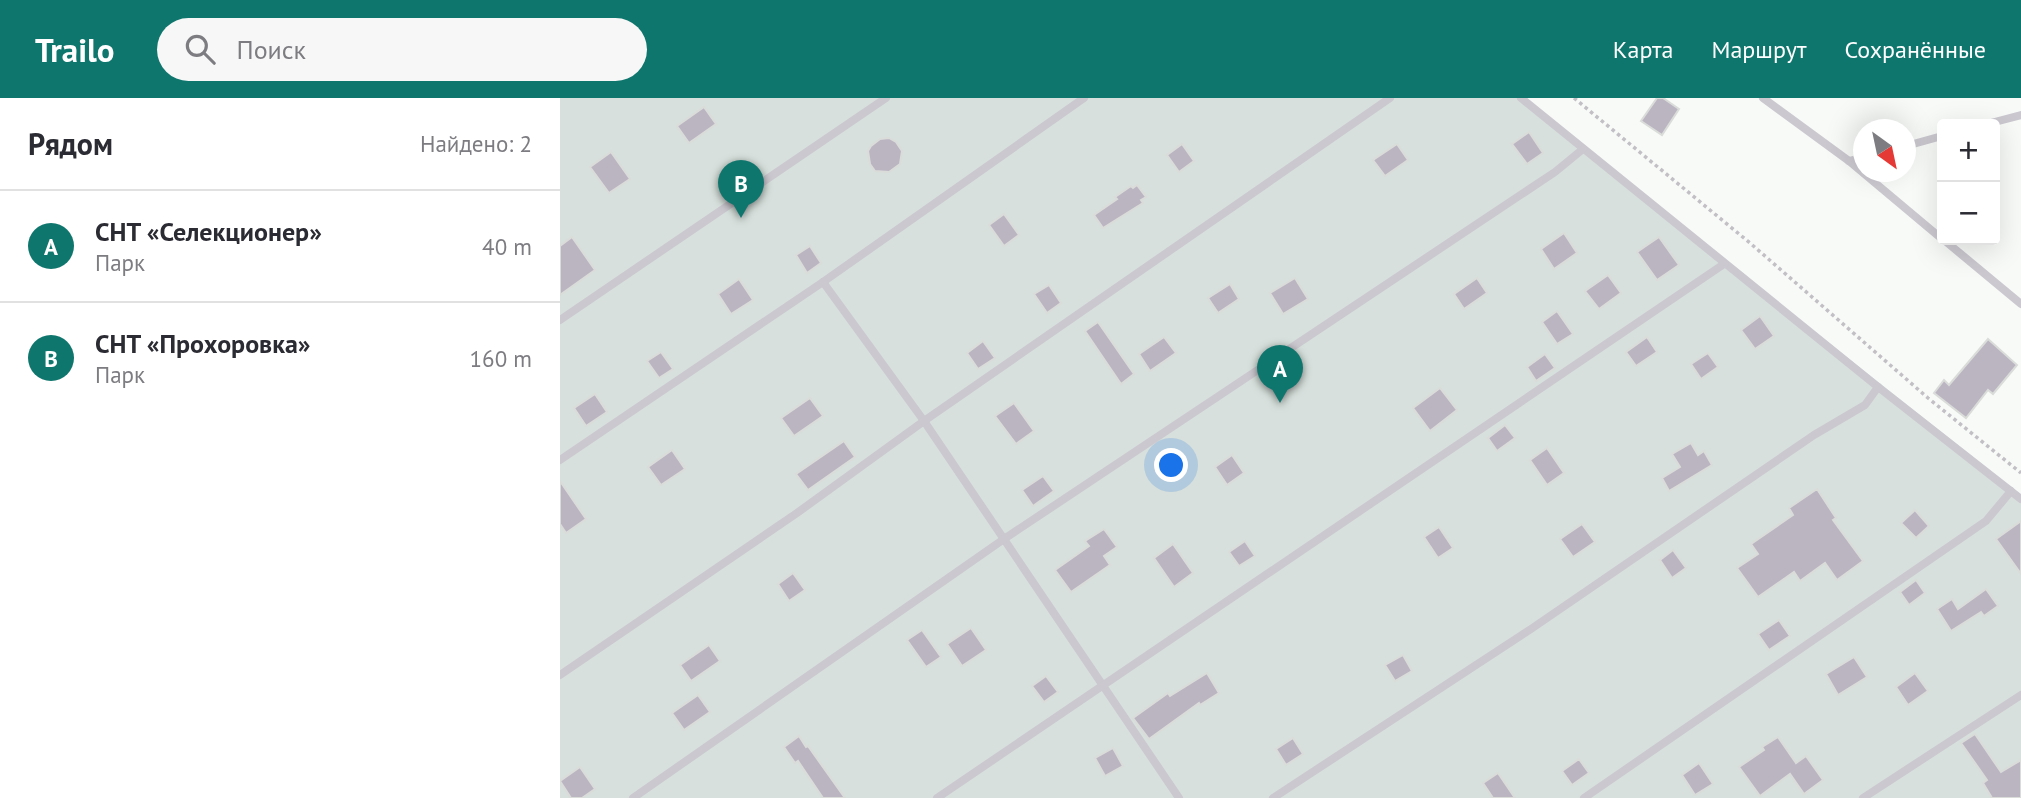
<!DOCTYPE html>
<html lang="ru">
<meta charset="utf-8">
<style>
:root{--surface:#fff;--page:#f7f7f7;--text:#2b2b33;--muted:#7c7c81;--line:#e1e1e2;--accent:#0f766e}
body{margin:0;font-family:"PT Sans",sans-serif;background:var(--page);color:var(--text)}
.controls{position:absolute;right:21px;top:21px;display:grid;overflow:hidden;border-radius:7px;box-shadow:0 7px 28px #0002}
.controls button{width:63px;height:63px;display:grid;place-items:center;padding:0;border:0;border-bottom:2px solid var(--line);background:var(--surface);color:var(--text);font:35px sans-serif}
.compass{position:absolute;left:1293px;top:21px;width:63px;height:63px;border-radius:50%;background:var(--surface);box-shadow:0 7px 28px #0002;rotate:147deg}
.you{position:absolute;left:612px;top:368px;width:24px;height:24px;margin:-18px;border:5px solid #fff;border-radius:50%;background:#1a73e8;box-shadow:0 0 0 10px #1a73e833}
.badge{display:grid;place-items:center;width:46px;height:46px;border-radius:50%;background:var(--accent);color:#fff;font-size:23px;font-weight:700}
.pin{position:absolute;translate:-50% -58px;filter:drop-shadow(0 2px 4px #0008)}
.pin::after{content:'';position:absolute;top:37px;width:24px;height:21px;background:inherit;clip-path:polygon(0 0,100% 0,50% 100%)}
.list{margin:0;padding:0;list-style:none}
h2{display:flex;justify-content:space-between;align-items:center;height:91px;margin:0;padding:0 28px;font-size:30px}
h2 small{font-size:23px;font-weight:400;color:var(--muted)}
.list li{display:grid;grid-template-columns:46px 1fr auto;gap:21px;align-items:center;box-sizing:border-box;height:112px;padding:0 28px;border-top:2px solid var(--line)}
.list b{display:block;font-size:26px;white-space:nowrap}
.list p{margin:0;font-size:23px;white-space:nowrap;color:var(--muted)}
.list em{font-size:23px;font-style:normal;color:var(--muted)}
.icon{flex:none;width:38px;height:38px;fill:none;stroke:currentColor;stroke-width:2;stroke-linecap:round;stroke-linejoin:round}
.map{position:relative;flex:none;width:1461px;height:700px;overflow:hidden}
header{display:flex;align-items:center;gap:42px;box-sizing:border-box;height:98px;padding:0 35px;background:var(--accent);color:#fff}
header strong{font-size:33px}
nav{display:flex;gap:38px;margin-inline-start:auto;font-size:24px}
.search{width:490px;height:63px;background:var(--page);display:flex;align-items:center;gap:18px;box-sizing:border-box;padding:0 24px;border-radius:38px;color:var(--muted);font-size:26px}
main{display:flex}
aside{flex:1;background:var(--surface)}
.map>svg:first-child{display:block}
.green{fill:#d7e0dc}
.building{fill:#bbb5c2;stroke:#dadcda;stroke-width:2}
.lines{fill:none;stroke-linecap:round;stroke-linejoin:round}
.path{stroke:#c2bfc5;stroke-width:3.5;stroke-dasharray:3.5 3.5;stroke-linecap:butt}
.lane{stroke:#cbc8cf;stroke-width:8}
</style>
<header>
<strong>Trailo</strong>
<div class="search"><svg class="icon" aria-label="search" viewBox="0 0 24 24"><circle cx="10" cy="10" r="6"/><path d="M15 15l6 6"/></svg>Поиск</div>
<nav><a>Карта</a><a>Маршрут</a><a>Сохранённые</a></nav>
</header>
<main>
<aside>
<h2>Рядом<small>Найдено: 2</small></h2>
<ul class="list">
<li><span class="badge">A</span><div><b>СНТ «Селекционер»</b><p>Парк</p></div><em>40 m</em></li>
<li><span class="badge">B</span><div><b>СНТ «Прохоровка»</b><p>Парк</p></div><em>160 m</em></li>
</ul>
</aside>
<div class="map">
<svg width="1461" height="700" viewBox="0 0 1461 700">
<rect width="100%" height="100%" fill="#f8faf8"/>
<path class="green" d="M 0,0 L 965,0 L 1032,57 L 1461,397 L 1461,700 L 0,700 Z"/>
<g class="building">
<path d="M 1097,0 L 1103,0 L 1119,11 L 1102,37 L 1081,23 Z"/>
<path d="M 144,9 L 156,26 L 129,45 L 117,28 Z"/>
<path d="M 969,34 L 983,55 L 967,66 L 952,46 Z"/>
<path d="M 329,40 L 336,44 L 342,53 L 340,66 L 329,74 L 315,73 L 310,66 L 308,53 L 311,48 L 320,41 Z"/>
<path d="M 622,46 L 634,63 L 619,74 L 607,57 Z"/>
<path d="M 837,46 L 848,62 L 825,78 L 813,62 Z"/>
<path d="M 51,54 L 70,81 L 49,95 L 30,69 Z"/>
<path d="M 577,87 L 586,99 L 581,102 L 583,105 L 543,130 L 534,117 L 557,101 L 555,99 L 571,88 L 573,90 Z"/>
<path d="M 444,116 L 459,137 L 444,148 L 429,127 Z"/>
<path d="M 1004,135 L 1017,155 L 994,171 L 981,151 Z"/>
<path d="M 12,139 L 35,172 L 0,197 L 0,148 Z"/>
<path d="M 1099,139 L 1119,167 L 1097,182 L 1077,154 Z"/>
<path d="M 250,148 L 261,165 L 247,175 L 236,157 Z"/>
<path d="M 1048,177 L 1061,195 L 1039,211 L 1025,193 Z"/>
<path d="M 735,180 L 748,201 L 723,216 L 710,195 Z"/>
<path d="M 917,180 L 927,195 L 904,211 L 894,196 Z"/>
<path d="M 179,181 L 193,202 L 171,216 L 158,196 Z"/>
<path d="M 670,186 L 679,201 L 658,215 L 648,200 Z"/>
<path d="M 489,187 L 501,205 L 487,215 L 474,196 Z"/>
<path d="M 997,213 L 1013,236 L 997,246 L 982,224 Z"/>
<path d="M 1200,218 L 1214,238 L 1195,251 L 1181,232 Z"/>
<path d="M 538,224 L 574,276 L 561,286 L 525,233 Z"/>
<path d="M 604,239 L 616,255 L 590,273 L 579,256 Z"/>
<path d="M 1087,239 L 1097,254 L 1076,268 L 1066,254 Z"/>
<path d="M 1428,241 L 1457,267 L 1433,296 L 1428,292 L 1406,320 L 1374,295 L 1384,282 L 1389,287 Z"/>
<path d="M 423,243 L 435,260 L 418,271 L 407,255 Z"/>
<path d="M 101,254 L 113,271 L 99,280 L 87,263 Z"/>
<path d="M 1148,255 L 1158,269 L 1141,281 L 1131,266 Z"/>
<path d="M 985,256 L 995,270 L 976,283 L 967,269 Z"/>
<path d="M 880,290 L 897,312 L 870,333 L 853,310 Z"/>
<path d="M 35,296 L 47,314 L 26,328 L 14,310 Z"/>
<path d="M 250,300 L 263,318 L 234,338 L 221,320 Z"/>
<path d="M 454,305 L 474,333 L 456,346 L 435,318 Z"/>
<path d="M 945,327 L 955,340 L 937,353 L 928,340 Z"/>
<path d="M 284,343 L 295,359 L 248,392 L 236,376 Z"/>
<path d="M 1131,345 L 1138,357 L 1144,353 L 1152,367 L 1109,393 L 1102,380 L 1120,369 L 1112,356 Z"/>
<path d="M 987,350 L 1004,375 L 987,387 L 970,362 Z"/>
<path d="M 112,352 L 125,371 L 101,387 L 88,369 Z"/>
<path d="M 672,357 L 684,375 L 667,387 L 655,369 Z"/>
<path d="M 483,378 L 494,393 L 473,408 L 462,392 Z"/>
<path d="M 0,383 L 26,421 L 6,435 L 0,426 Z"/>
<path d="M 1257,391 L 1276,420 L 1273,422 L 1303,463 L 1277,482 L 1265,465 L 1240,483 L 1234,474 L 1198,499 L 1177,470 L 1198,456 L 1191,446 L 1233,417 L 1229,410 Z"/>
<path d="M 1355,412 L 1369,428 L 1356,440 L 1341,425 Z"/>
<path d="M 1461,423 L 1461,476 L 1436,441 Z"/>
<path d="M 1022,426 L 1035,444 L 1013,459 L 1000,441 Z"/>
<path d="M 879,429 L 893,450 L 878,460 L 864,439 Z"/>
<path d="M 544,431 L 557,449 L 544,458 L 550,467 L 511,494 L 495,472 L 529,448 L 525,443 Z"/>
<path d="M 685,443 L 695,458 L 679,468 L 669,454 Z"/>
<path d="M 613,446 L 633,475 L 614,489 L 594,460 Z"/>
<path d="M 1113,452 L 1126,470 L 1112,480 L 1100,462 Z"/>
<path d="M 233,475 L 245,492 L 229,503 L 218,486 Z"/>
<path d="M 1356,482 L 1365,495 L 1349,507 L 1340,494 Z"/>
<path d="M 1426,491 L 1438,508 L 1424,518 L 1421,514 L 1391,533 L 1377,511 L 1392,501 L 1398,511 Z"/>
<path d="M 1219,522 L 1230,538 L 1209,552 L 1198,536 Z"/>
<path d="M 411,530 L 426,552 L 402,568 L 387,546 Z"/>
<path d="M 362,532 L 381,559 L 366,569 L 347,542 Z"/>
<path d="M 149,547 L 160,563 L 131,583 L 120,567 Z"/>
<path d="M 843,557 L 852,573 L 835,583 L 825,567 Z"/>
<path d="M 1294,559 L 1307,579 L 1278,597 L 1266,576 Z"/>
<path d="M 647,575 L 659,595 L 640,607 L 639,605 L 589,641 L 573,620 L 608,595 L 610,598 Z"/>
<path d="M 1355,575 L 1368,593 L 1348,607 L 1336,589 Z"/>
<path d="M 486,578 L 498,594 L 484,604 L 472,588 Z"/>
<path d="M 138,597 L 150,614 L 124,632 L 112,615 Z"/>
<path d="M 1415,636 L 1441,674 L 1461,662 L 1461,700 L 1432,700 L 1423,685 L 1427,682 L 1401,645 Z"/>
<path d="M 239,638 L 246,649 L 248,648 L 285,700 L 263,700 L 238,663 L 235,665 L 224,649 Z"/>
<path d="M 1218,639 L 1236,665 L 1246,658 L 1263,682 L 1244,696 L 1230,676 L 1200,698 L 1179,669 L 1204,652 L 1202,649 Z"/>
<path d="M 733,640 L 743,656 L 726,667 L 716,651 Z"/>
<path d="M 553,650 L 563,668 L 545,678 L 535,660 Z"/>
<path d="M 1019,661 L 1029,675 L 1012,687 L 1002,673 Z"/>
<path d="M 1139,665 L 1153,686 L 1135,697 L 1122,677 Z"/>
<path d="M 20,669 L 35,691 L 22,700 L 11,700 L 0,683 Z"/>
<path d="M 938,675 L 955,700 L 933,700 L 923,685 Z"/>
</g>
<g class="lines">
<path class="path" d="M 1014,0 L 1190,145 L 1368,300 L 1461,375"/>
<g class="lane">
<path d="M 961,0 L 1318,289 L 1461,401"/>
<path d="M 1203,0 L 1289,63 L 1382,141"/>
<path d="M 1427,26 L 1461,17"/>
<path d="M 1346,48 L 1382,38"/>
<path d="M 1289,63 L 1304,59"/>
<path d="M 1384,142 L 1461,206"/>
<path d="M 263,184 L 364,323 L 619,700"/>
<path d="M 0,222 L 326,0"/>
<path d="M 0,362 L 263,184 L 524,0"/>
<path d="M 0,577 L 237,415 L 364,323 L 830,0"/>
<path d="M 73,700 L 444,441 L 995,74 L 1023,51"/>
<path d="M 377,700 L 1164,166"/>
<path d="M 713,700 L 971,531 L 1254,337 L 1305,307 L 1318,289"/>
<path d="M 1024,700 L 1426,423 L 1451,393"/>
<path d="M 1303,700 L 1461,597"/>
</g>
</g>
</svg>
<div class="controls">
<button>+</button>
<button>−</button>
</div>
<svg class="compass" viewBox="-18 -18 36 36"><path d="M0-13l5 13h-10z" fill="#e53935"/><path d="M0 13l5-13h-10z" fill="#7c7c81"/></svg>
<div class="you"></div>
<div class="pin badge" style="left:720px;top:305px">A</div>
<div class="pin badge" style="left:181px;top:120px">B</div>
</div>
</main>
